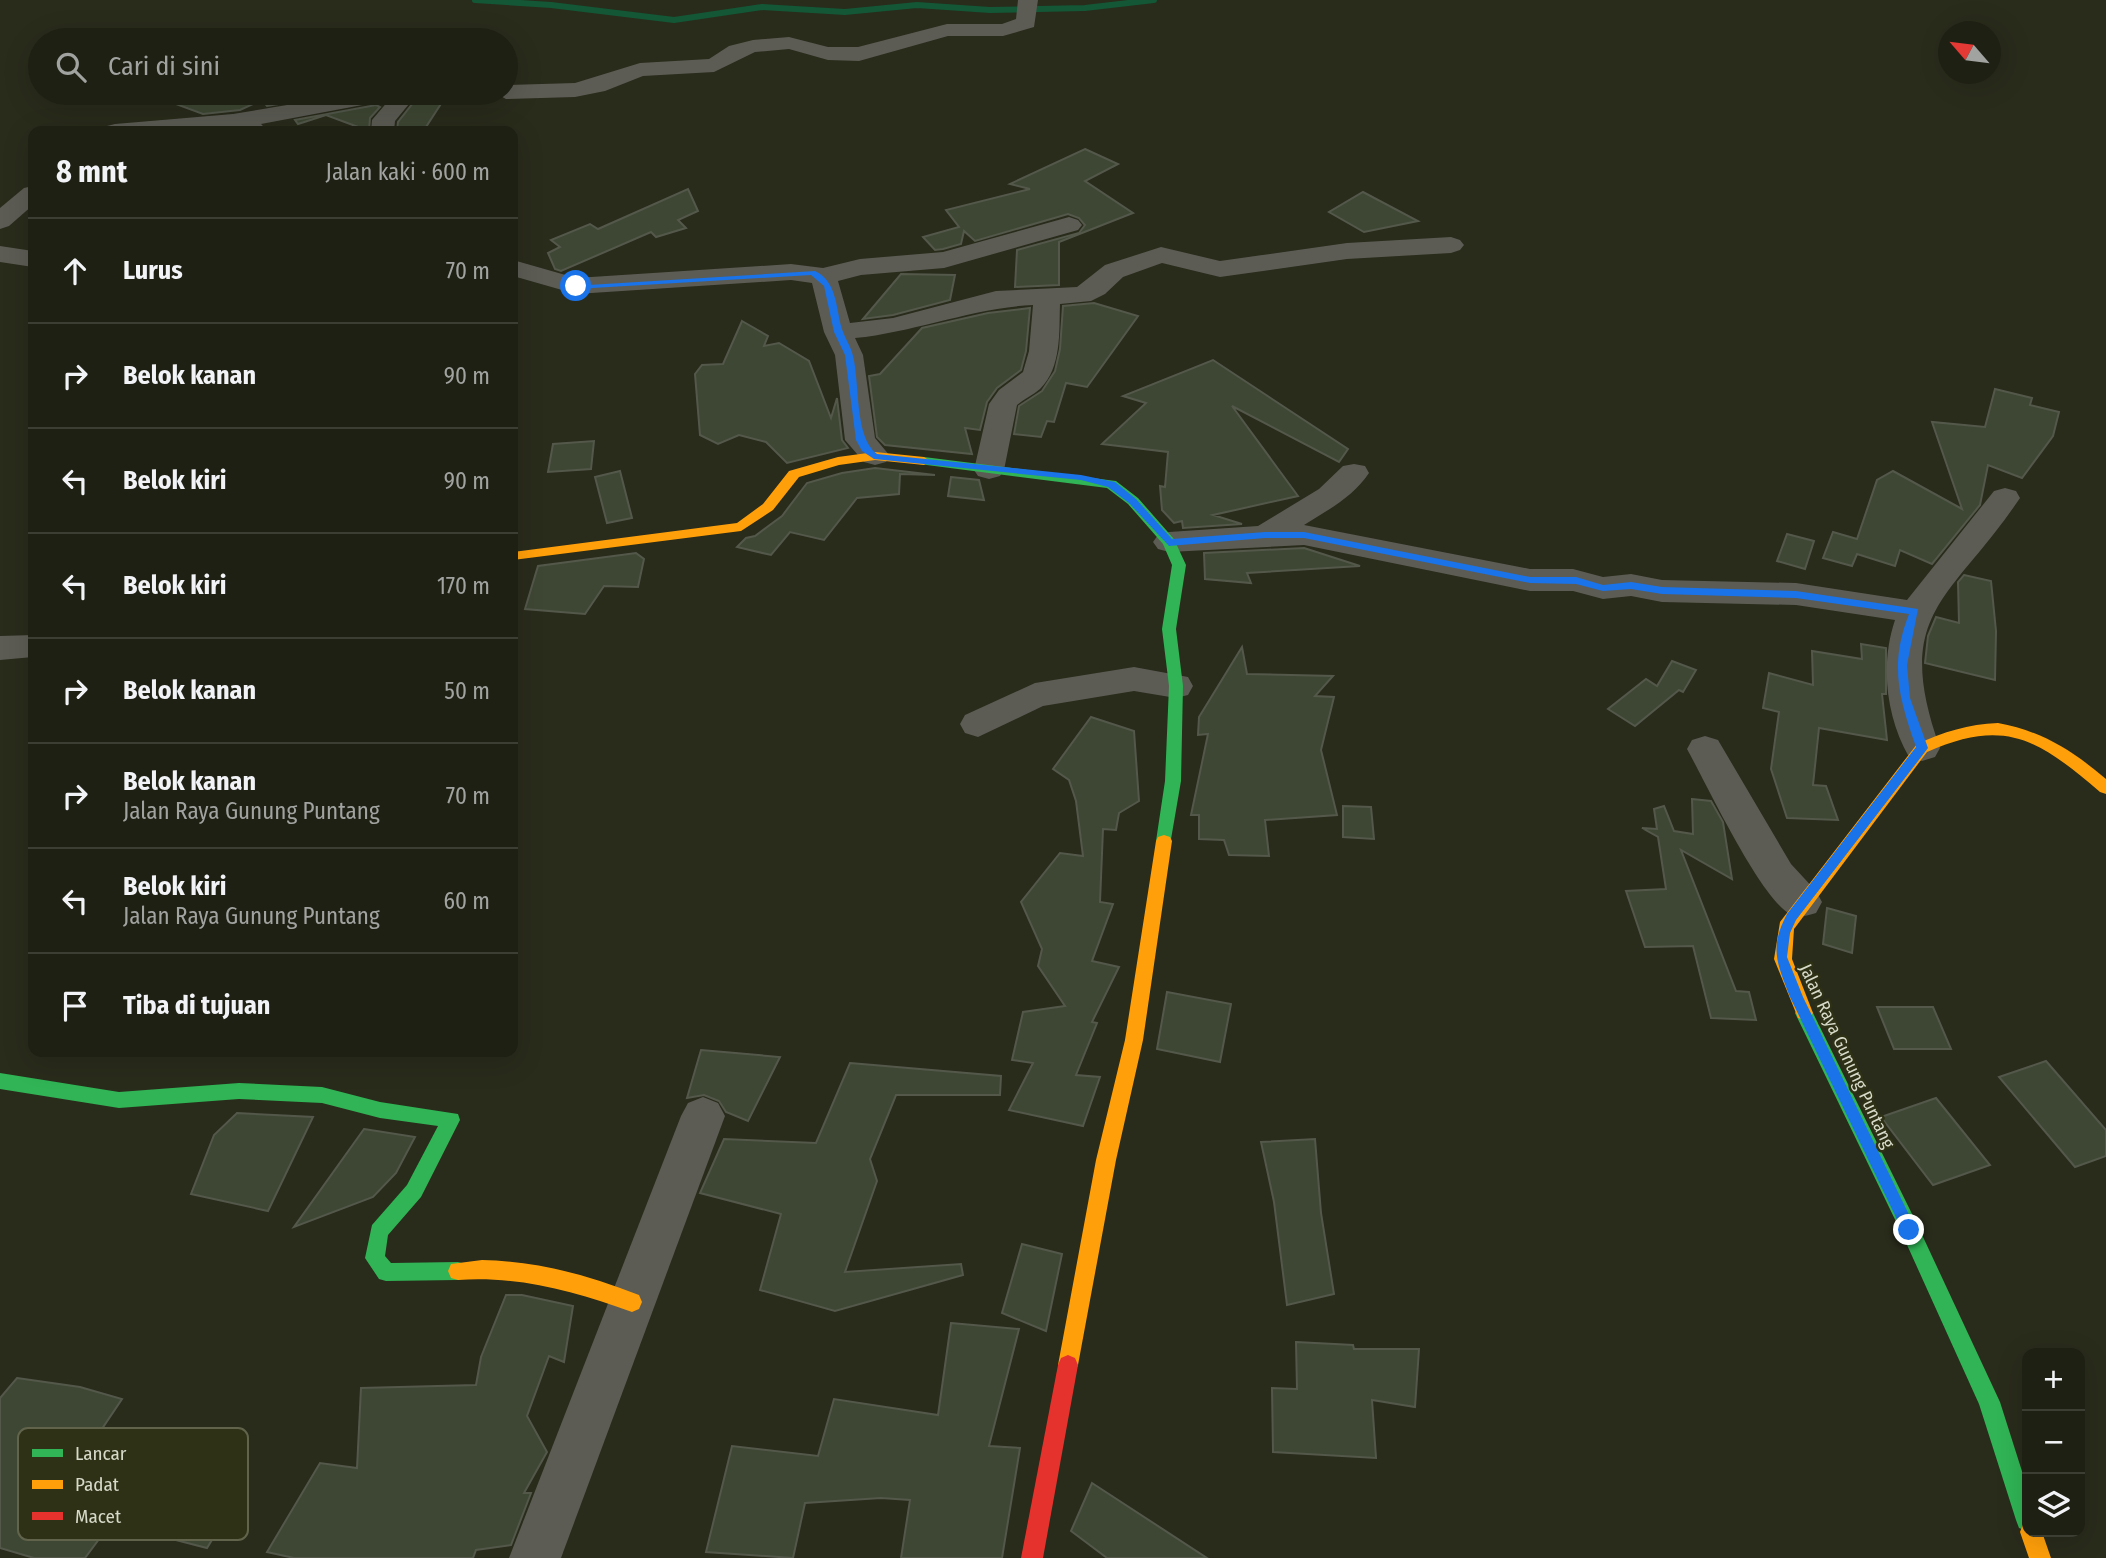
<!DOCTYPE html>
<html lang="id">
<meta charset="utf-8">
<style>
:root{--surface:#1f2014;--page:#2c2d22;--text:#f1f3f6;--muted:#a1a3a0;--line:#3c3e34}
body{margin:0;font-family:"Fira Sans Condensed",sans-serif;background:var(--page);color:var(--text)}
.controls{position:absolute;right:21px;bottom:21px;display:grid;overflow:hidden;border-radius:14px;box-shadow:0 7px 28px #0002}
.controls button{width:63px;height:63px;display:grid;place-items:center;padding:0;border:0;border-bottom:2px solid var(--line);background:var(--surface);color:var(--text);font:35px sans-serif}
.compass{position:absolute;left:1938px;top:21px;width:63px;height:63px;border-radius:50%;background:var(--surface);box-shadow:0 7px 28px #0002;rotate:298deg}
.stop{position:absolute;width:21px;height:21px;margin:-16px;border:5px solid #1a73e8;border-radius:50%;background:#fff}
.stop.end{background:#1a73e8;border-color:#fff;box-shadow:0 2px 7px #0008}
.list{margin:0;padding:0;list-style:none}
h2{display:flex;justify-content:space-between;align-items:center;height:91px;margin:0;padding:0 28px;font-size:30px}
h2 small{font-size:23px;font-weight:400;color:var(--muted)}
.list li{display:grid;grid-template-columns:46px 1fr auto;gap:21px;align-items:center;box-sizing:border-box;height:105px;padding:0 28px;border-top:2px solid var(--line)}
.list b{display:block;font-size:26px;white-space:nowrap}
.list p{margin:0;font-size:23px;white-space:nowrap;color:var(--muted)}
.list em{font-size:23px;font-style:normal;color:var(--muted)}
.icon{flex:none;width:38px;height:38px;fill:none;stroke:currentColor;stroke-width:2;stroke-linecap:round;stroke-linejoin:round}
.map{position:relative;flex:none;width:2106px;height:1558px;overflow:hidden}
.search{position:absolute;background:var(--surface);box-shadow:0 7px 28px #0002;left:28px;top:28px;width:490px;height:77px;display:flex;align-items:center;gap:18px;box-sizing:border-box;padding:0 24px;border-radius:38px;color:var(--muted);font-size:26px}
.panel{position:absolute;background:var(--surface);box-shadow:0 7px 28px #0002;left:28px;top:126px;width:490px;height:931px;border-radius:14px}
.map>svg:first-child{display:block}
.lines{fill:none;stroke-linecap:round;stroke-linejoin:round}
.stream{stroke:#135736;stroke-width:6}
.building{fill:#3e4733;stroke:#53584b;stroke-width:2}
.street{fill:#5c5c54;fill-rule:evenodd}
.fast{fill:#30b455;fill-rule:evenodd}
.slow{fill:#ff9f0a;fill-rule:evenodd}
.jam{fill:#e5322d;fill-rule:evenodd}
.route{fill:#1a73e8}
.labels{text-anchor:middle;dominant-baseline:central;stroke-width:5;stroke-linejoin:round;paint-order:stroke}
.street-label{font-size:18px;fill:#d7dac9;stroke:#2e3115}
.key{fill:#2e3115;stroke:#61644b;stroke-width:2}
.key-label{font-size:19px;fill:#d7dac9}
</style>
<div class="map">
<svg width="2106" height="1558" viewBox="0 0 2106 1558">
<rect width="100%" height="100%" fill="#292b1b"/>
<g class="lines">
<path class="stream" d="M 475,0 L 551,5 L 674,20 L 762,7 L 845,12 L 917,5 L 990,10 L 1085,8 L 1154,0"/>
</g>
<g class="building">
<path d="M 155,93 L 345,93 L 267,106 L 262,100 L 240,110 L 203,114 L 154,96 Z"/>
<path d="M 421,93 L 448,93 L 426,127 L 436,131 L 397,131 L 398,122 Z"/>
<path d="M 376,105 L 380,107 L 370,118 L 369,131 L 326,115 L 298,124 L 295,120 Z"/>
<path d="M 1085,149 L 1118,164 L 1085,181 L 1133,213 L 1059,242 L 1059,285 L 1015,287 L 1017,250 L 1079,233 L 1085,225 L 1079,218 L 1068,214 L 975,241 L 964,231 L 961,244 L 943,249 L 935,250 L 923,237 L 959,227 L 946,210 L 1030,189 L 1010,184 Z"/>
<path d="M 688,189 L 698,211 L 678,220 L 686,228 L 656,237 L 651,232 L 561,271 L 555,269 L 548,253 L 560,247 L 551,240 L 590,224 L 598,229 Z"/>
<path d="M 1363,192 L 1418,221 L 1364,232 L 1329,212 Z"/>
<path d="M 901,274 L 955,275 L 950,300 L 893,315 L 863,319 Z"/>
<path d="M 1094,303 L 1138,316 L 1087,387 L 1066,383 L 1054,422 L 1047,421 L 1041,437 L 1014,434 L 1019,406 L 1042,391 L 1055,371 L 1060,349 L 1063,306 Z"/>
<path d="M 1030,308 L 1026,351 L 1021,370 L 997,388 L 987,402 L 980,430 L 965,428 L 972,454 L 885,445 L 877,437 L 869,376 L 880,374 L 922,328 L 988,313 Z"/>
<path d="M 742,321 L 768,336 L 764,346 L 779,343 L 809,361 L 831,418 L 837,398 L 842,440 L 848,448 L 787,463 L 766,442 L 739,435 L 718,444 L 700,435 L 695,374 L 702,365 L 723,364 Z"/>
<path d="M 1213,360 L 1348,449 L 1339,462 L 1232,406 L 1298,496 L 1213,515 L 1242,524 L 1183,528 L 1182,521 L 1174,523 L 1162,510 L 1160,486 L 1165,487 L 1168,452 L 1102,444 L 1146,403 L 1123,396 Z"/>
<path d="M 1995,389 L 2032,398 L 2030,405 L 2059,412 L 2053,436 L 2022,478 L 1988,465 L 1980,505 L 1932,564 L 1900,550 L 1895,566 L 1857,554 L 1852,566 L 1823,558 L 1833,532 L 1857,539 L 1877,480 L 1893,471 L 1962,509 L 1932,422 L 1985,427 Z"/>
<path d="M 594,441 L 591,469 L 548,472 L 553,444 Z"/>
<path d="M 875,468 L 935,475 L 900,474 L 899,494 L 857,498 L 824,540 L 790,532 L 771,555 L 737,547 L 746,538 L 755,536 L 782,516 L 807,483 L 842,473 Z"/>
<path d="M 620,471 L 632,518 L 607,523 L 595,477 Z"/>
<path d="M 951,477 L 979,480 L 984,500 L 948,496 Z"/>
<path d="M 1787,534 L 1814,541 L 1805,569 L 1777,561 Z"/>
<path d="M 1304,548 L 1360,566 L 1247,573 L 1251,583 L 1205,579 L 1204,553 Z"/>
<path d="M 636,553 L 644,559 L 638,587 L 604,586 L 585,614 L 525,609 L 538,566 Z"/>
<path d="M 1964,575 L 1991,581 L 1996,631 L 1995,680 L 1925,663 L 1928,636 L 1936,617 L 1959,623 L 1958,582 Z"/>
<path d="M 1861,644 L 1886,648 L 1886,694 L 1882,694 L 1887,740 L 1819,728 L 1813,785 L 1826,786 L 1838,820 L 1787,818 L 1771,769 L 1779,712 L 1763,708 L 1769,673 L 1813,685 L 1812,651 L 1862,659 Z"/>
<path d="M 1242,647 L 1247,674 L 1333,676 L 1315,696 L 1334,697 L 1321,750 L 1337,815 L 1265,820 L 1269,856 L 1229,855 L 1224,840 L 1199,839 L 1199,815 L 1191,815 L 1208,734 L 1198,735 L 1199,717 Z"/>
<path d="M 1672,661 L 1696,670 L 1683,692 L 1679,690 L 1635,726 L 1608,709 L 1646,679 L 1657,686 Z"/>
<path d="M 1091,717 L 1134,731 L 1139,801 L 1119,813 L 1116,830 L 1103,829 L 1100,902 L 1113,904 L 1092,961 L 1119,967 L 1092,1022 L 1097,1023 L 1076,1075 L 1100,1077 L 1083,1126 L 1009,1110 L 1033,1063 L 1012,1060 L 1023,1012 L 1065,1006 L 1038,966 L 1042,949 L 1021,902 L 1060,853 L 1083,856 L 1076,801 L 1069,780 L 1053,769 Z"/>
<path d="M 1692,799 L 1711,801 L 1723,822 L 1732,879 L 1681,850 L 1736,991 L 1749,992 L 1756,1020 L 1711,1018 L 1693,946 L 1645,947 L 1626,891 L 1666,889 L 1658,837 L 1642,828 L 1657,829 L 1654,809 L 1664,806 L 1674,831 L 1693,834 Z"/>
<path d="M 1343,806 L 1371,807 L 1374,839 L 1343,837 Z"/>
<path d="M 1827,908 L 1856,916 L 1852,953 L 1823,944 Z"/>
<path d="M 1167,992 L 1231,1004 L 1220,1062 L 1157,1049 Z"/>
<path d="M 1877,1007 L 1933,1007 L 1951,1049 L 1894,1049 Z"/>
<path d="M 701,1050 L 780,1057 L 748,1121 L 726,1112 L 719,1101 L 704,1095 L 687,1098 Z"/>
<path d="M 2046,1061 L 2106,1130 L 2106,1156 L 2075,1167 L 1999,1077 Z"/>
<path d="M 850,1063 L 1001,1076 L 1000,1095 L 896,1095 L 870,1159 L 877,1181 L 845,1272 L 961,1264 L 963,1275 L 835,1311 L 760,1290 L 781,1214 L 700,1193 L 724,1139 L 816,1143 Z"/>
<path d="M 1936,1098 L 1990,1165 L 1933,1185 L 1881,1117 Z"/>
<path d="M 237,1113 L 313,1117 L 268,1211 L 191,1194 L 214,1135 Z"/>
<path d="M 364,1129 L 415,1137 L 396,1173 L 373,1197 L 294,1227 Z"/>
<path d="M 1315,1139 L 1321,1213 L 1334,1294 L 1287,1305 L 1274,1202 L 1261,1142 Z"/>
<path d="M 1022,1244 L 1062,1254 L 1046,1331 L 1002,1313 Z"/>
<path d="M 506,1295 L 522,1295 L 573,1306 L 564,1362 L 549,1356 L 527,1416 L 547,1452 L 524,1493 L 531,1493 L 511,1545 L 476,1550 L 473,1558 L 294,1558 L 267,1552 L 320,1463 L 357,1468 L 361,1388 L 476,1385 L 481,1357 Z"/>
<path d="M 951,1323 L 1019,1329 L 989,1446 L 1020,1448 L 1002,1558 L 901,1558 L 910,1500 L 881,1498 L 805,1503 L 793,1558 L 706,1552 L 732,1446 L 818,1456 L 834,1399 L 938,1415 Z"/>
<path d="M 1296,1342 L 1353,1345 L 1354,1349 L 1419,1349 L 1415,1407 L 1372,1400 L 1376,1458 L 1273,1452 L 1272,1388 L 1297,1389 Z"/>
<path d="M 17,1378 L 80,1387 L 122,1399 L 75,1469 L 169,1445 L 242,1491 L 207,1548 L 156,1535 L 140,1484 L 85,1558 L 34,1558 L 0,1548 L 0,1398 Z"/>
<path d="M 1092,1483 L 1207,1558 L 1107,1558 L 1071,1531 Z"/>
</g>
<g class="lines">
<g class="street">
<path d="M 1018,0 L 1038,0 L 1034,27 L 1003,36 L 948,36 L 859,61 L 828,60 L 789,49 L 755,52 L 714,72 L 643,76 L 605,91 L 575,97 L 506,99 L 495,93 L 506,93 L 506,85 L 575,83 L 640,63 L 709,59 L 729,46 L 753,40 L 789,37 L 828,47 L 858,47 L 947,24 L 1002,24 L 1016,19 Z"/>
<path d="M 359,93 L 418,93 L 395,121 L 394,131 L 371,131 L 372,120 L 389,100 L 261,124 L 268,131 L 238,131 L 230,128 L 103,131 L 107,126 L 115,124 L 233,114 Z"/>
<path d="M 33,186 L 33,205 L 9,226 L 0,229 L 0,208 L 24,188 Z"/>
<path d="M 1069,217 L 1078,220 L 1082,225 L 1078,230 L 944,268 L 861,275 L 838,281 L 850,323 L 893,318 L 996,291 L 1077,287 L 1105,265 L 1161,247 L 1220,261 L 1347,243 L 1451,237 L 1460,240 L 1464,245 L 1460,250 L 1451,253 L 1347,259 L 1220,277 L 1162,263 L 1123,277 L 1105,294 L 1091,301 L 1060,304 C 1059,332 1062,367 1040,389 C 1033,395 1024,399 1017,405 L 1004,470 L 1000,476 L 989,479 L 978,476 L 974,470 L 989,404 L 999,390 L 1023,372 L 1029,351 L 1033,305 C 972,308 915,332 855,338 L 863,355 L 875,438 L 890,456 L 886,462 L 875,465 L 864,462 L 845,440 L 835,355 L 824,332 L 812,283 L 791,280 L 576,294 L 513,276 L 513,260 L 576,278 L 791,264 L 823,268 L 860,259 L 943,252 Z"/>
<path d="M 0,246 L 33,251 L 33,267 L 0,262 Z"/>
<path d="M 1354,464 L 1365,466 L 1369,473 C 1353,497 1328,510 1304,525 L 1530,569 L 1573,569 L 1603,577 L 1631,574 L 1662,580 L 1796,583 L 1907,600 L 1994,491 L 2005,488 L 2016,491 L 2020,498 C 1951,601 1891,611 1940,748 L 1935,757 L 1922,761 L 1909,757 C 1886,717 1880,664 1895,620 L 1796,605 L 1662,602 L 1631,596 L 1603,599 L 1573,591 L 1530,591 L 1304,545 L 1169,552 L 1158,549 L 1153,542 L 1158,535 L 1169,532 L 1258,526 L 1319,489 L 1343,466 Z"/>
<path d="M 33,635 L 33,657 L 0,660 L 0,636 Z"/>
<path d="M 1134,667 L 1188,677 L 1193,686 L 1188,695 L 1176,698 L 1134,691 L 1043,706 L 978,737 L 965,733 L 960,724 L 965,715 L 1035,683 Z"/>
<path d="M 1705,736 L 1718,740 L 1791,864 L 1816,891 L 1822,902 L 1816,913 C 1806,916 1800,918 1790,914 C 1760,898 1706,783 1687,749 L 1692,740 Z"/>
<path d="M 703,1097 L 718,1103 L 725,1116 L 561,1558 L 509,1558 L 681,1116 L 688,1103 Z"/>
</g>
<g class="fast">
<path d="M 924,457 L 1116,481 L 1138,498 L 1174,539 L 1186,565 L 1176,629 L 1183,686 L 1181,781 L 1170,845 L 1158,845 L 1156,841 L 1165,781 L 1169,686 L 1162,629 L 1172,565 L 1163,544 L 1128,504 L 1107,488 L 919,464 L 918,461 Z"/>
<path d="M 1804,1006 L 1810,1008 L 1813,1013 L 1917,1224 L 2000,1402 L 2027,1487 L 2027,1531 L 2019,1528 L 2016,1520 L 1979,1404 L 1903,1236 L 1795,1013 L 1798,1008 Z"/>
<path d="M 0,1073 L 119,1092 L 239,1083 L 322,1087 L 380,1102 L 458,1114 L 460,1120 L 421,1197 L 388,1235 L 385,1256 L 391,1263 L 458,1262 L 465,1264 L 468,1271 L 465,1278 L 458,1280 L 386,1281 L 379,1279 L 365,1258 L 372,1225 L 407,1185 L 438,1126 L 380,1118 L 322,1103 L 239,1099 L 119,1108 L 0,1089 Z"/>
</g>
<g class="slow">
<path d="M 875,452 L 924,457 L 930,461 L 924,465 L 875,460 L 839,465 L 799,477 L 773,510 L 741,531 L 513,560 L 513,552 L 737,523 L 763,504 L 789,471 L 838,457 Z"/>
<path d="M 1998,723 C 2042,731 2073,751 2106,779 L 2106,794 L 2100,792 C 2039,740 2006,717 1927,752 L 1794,929 L 1792,959 L 1813,1013 L 1810,1018 L 1804,1020 L 1798,1018 L 1774,959 L 1780,922 L 1917,744 C 1944,732 1968,724 1998,723 Z"/>
<path d="M 1164,835 L 1170,837 L 1172,841 L 1143,1040 L 1116,1160 L 1078,1365 L 1075,1372 L 1068,1375 L 1061,1372 L 1058,1365 L 1096,1160 L 1125,1040 L 1156,841 L 1158,837 Z"/>
<path d="M 482,1260 C 537,1261 588,1275 639,1295 L 642,1302 L 639,1309 L 632,1312 C 574,1291 520,1276 458,1280 L 451,1278 L 448,1271 L 451,1264 Z"/>
<path d="M 2027,1522 L 2027,1532 L 2042,1532 L 2051,1558 L 2029,1558 L 2020,1532 L 2023,1524 Z"/>
</g>
<path class="jam" d="M 1068,1355 L 1075,1358 L 1078,1365 L 1043,1558 L 1021,1558 L 1058,1365 L 1061,1358 Z"/>
</g>
<path class="route" d="M 815,271 C 836,281 836,305 841,326 C 844,337 851,346 853,356 C 860,383 854,437 877,454 L 1081,475 L 1115,482 L 1136,499 L 1172,539 L 1265,532 L 1304,532 L 1530,577 L 1576,577 L 1603,585 L 1631,582 L 1662,587 L 1796,591 L 1918,609 L 1907,665 L 1910,698 L 1928,748 L 1796,920 L 1790,933 L 1787,957 L 1803,997 L 1914,1225 L 1914,1234 L 1904,1234 L 1790,997 C 1777,963 1769,948 1787,914 L 1916,747 C 1899,698 1889,665 1909,614 L 1796,598 L 1662,594 L 1631,589 L 1603,591 L 1576,584 L 1530,583 L 1304,538 L 1265,538 L 1169,546 L 1129,503 L 1108,487 L 1081,480 L 874,459 L 862,451 L 856,440 L 845,355 L 834,332 L 824,286 L 811,275 L 576,289 L 572,286 Z"/>
<g class="labels">
<g class="street-label">
<text transform="translate(1847 1056) rotate(65)">Jalan Raya Gunung Puntang</text>
</g>
</g>
<rect x="18" y="1428" width="230" height="112" rx="10" class="key"/>
<rect x="32" y="1449" width="31" height="8" fill="#30b455"/>
<rect x="32" y="1480" width="31" height="9" fill="#ff9f0a"/>
<rect x="32" y="1512" width="31" height="8" fill="#e5322d"/>
<g class="key-label">
<text x="75" y="1460">Lancar</text>
<text x="75" y="1491">Padat</text>
<text x="75" y="1523">Macet</text>
</g>
</svg>
<div class="controls">
<button>+</button>
<button>−</button>
<button><svg class="icon" aria-label="layers" viewBox="0 0 24 24"><path d="M12 4l9 5-9 5-9-5zM3 14l9 5 9-5"/></svg></button>
</div>
<svg class="compass" viewBox="-18 -18 36 36"><path d="M0-13l5 13h-10z" fill="#e53935"/><path d="M0 13l5-13h-10z" fill="#a1a3a0"/></svg>
<div class="stop" style="left:576px;top:286px"></div>
<div class="stop end" style="left:1909px;top:1230px"></div>
<div class="search"><svg class="icon" aria-label="search" viewBox="0 0 24 24"><circle cx="10" cy="10" r="6"/><path d="M15 15l6 6"/></svg>Cari di sini</div>
<section class="panel">
<h2>8 mnt<small>Jalan kaki · 600 m</small></h2>
<ul class="list">
<li><svg class="icon" aria-label="ahead" viewBox="0 0 24 24"><path d="M12 20V5M6 11l6-6 6 6"/></svg><div><b>Lurus</b></div><em>70 m</em></li>
<li><svg class="icon" aria-label="right" viewBox="0 0 24 24"><path d="M7 20v-9h11M14 6l5 5-5 5"/></svg><div><b>Belok kanan</b></div><em>90 m</em></li>
<li><svg class="icon" aria-label="left" viewBox="0 0 24 24"><path d="M17 20v-9H6M10 6l-5 5 5 5"/></svg><div><b>Belok kiri</b></div><em>90 m</em></li>
<li><svg class="icon" aria-label="left" viewBox="0 0 24 24"><path d="M17 20v-9H6M10 6l-5 5 5 5"/></svg><div><b>Belok kiri</b></div><em>170 m</em></li>
<li><svg class="icon" aria-label="right" viewBox="0 0 24 24"><path d="M7 20v-9h11M14 6l5 5-5 5"/></svg><div><b>Belok kanan</b></div><em>50 m</em></li>
<li><svg class="icon" aria-label="right" viewBox="0 0 24 24"><path d="M7 20v-9h11M14 6l5 5-5 5"/></svg><div><b>Belok kanan</b><p>Jalan Raya Gunung Puntang</p></div><em>70 m</em></li>
<li><svg class="icon" aria-label="left" viewBox="0 0 24 24"><path d="M17 20v-9H6M10 6l-5 5 5 5"/></svg><div><b>Belok kiri</b><p>Jalan Raya Gunung Puntang</p></div><em>60 m</em></li>
<li><svg class="icon" aria-label="arrive" viewBox="0 0 24 24"><path d="M6 21V4h12l-3 4 3 4H6"/></svg><div><b>Tiba di tujuan</b></div></li>
</ul>
</section>
</div>
